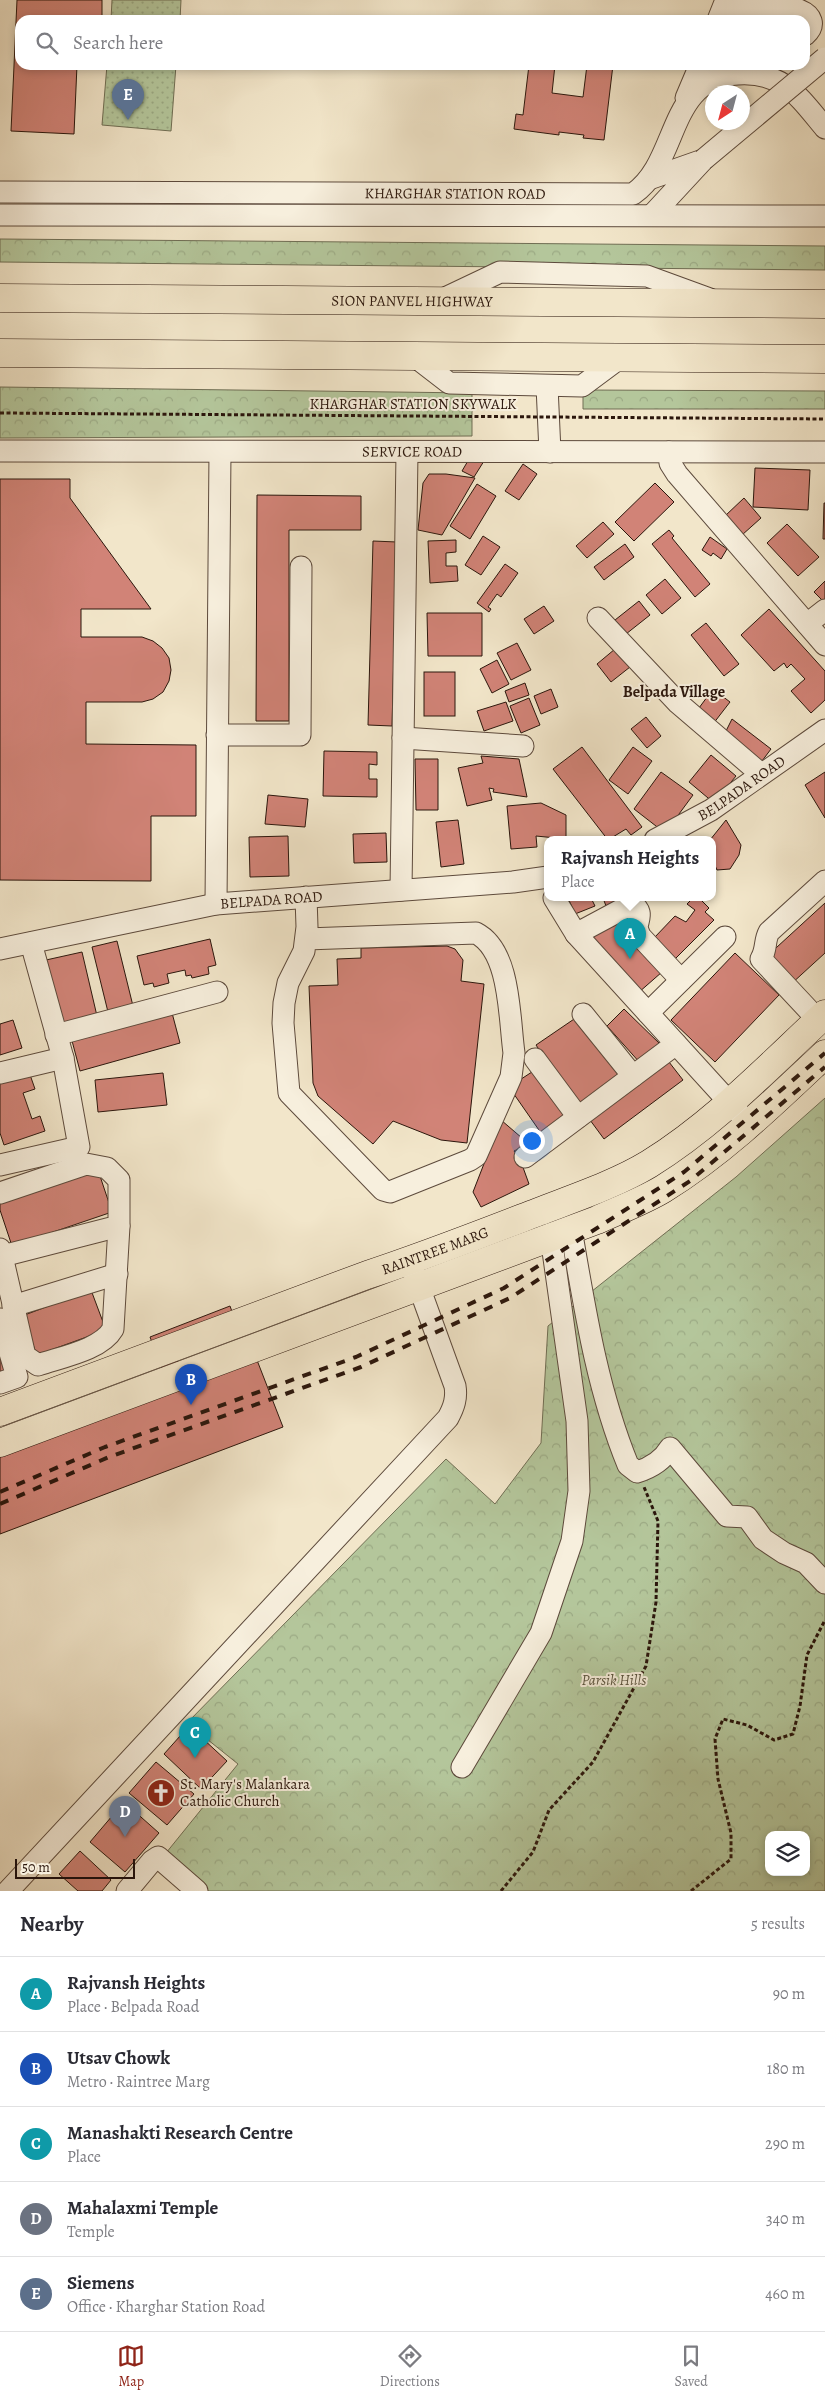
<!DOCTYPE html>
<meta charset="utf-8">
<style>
:root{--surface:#fff;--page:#f7f7f7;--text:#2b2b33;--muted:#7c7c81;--line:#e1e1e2;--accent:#8f2418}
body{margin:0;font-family:Alegreya,serif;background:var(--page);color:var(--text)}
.controls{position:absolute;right:15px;bottom:15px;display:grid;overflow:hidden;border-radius:10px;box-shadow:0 2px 8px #0003}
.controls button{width:45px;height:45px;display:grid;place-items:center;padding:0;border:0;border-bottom:1px solid var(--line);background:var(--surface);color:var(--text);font:25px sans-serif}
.compass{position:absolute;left:705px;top:85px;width:45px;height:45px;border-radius:50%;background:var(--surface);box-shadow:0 2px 8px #0003;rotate:216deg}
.scale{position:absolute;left:15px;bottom:12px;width:120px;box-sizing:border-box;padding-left:5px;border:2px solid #2b160c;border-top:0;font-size:14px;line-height:18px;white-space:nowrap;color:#2b160c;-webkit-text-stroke:4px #f7efdd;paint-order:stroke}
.you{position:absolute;left:531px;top:1140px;width:18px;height:18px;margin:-12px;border:4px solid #fff;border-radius:50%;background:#1a73e8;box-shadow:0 0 0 8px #1a73e833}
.badge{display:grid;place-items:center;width:32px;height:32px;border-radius:50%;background:var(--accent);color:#fff;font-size:16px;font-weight:700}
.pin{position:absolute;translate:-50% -41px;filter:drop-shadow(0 1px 2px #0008)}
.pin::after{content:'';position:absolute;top:26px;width:18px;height:15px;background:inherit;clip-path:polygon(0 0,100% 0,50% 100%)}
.popup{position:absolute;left:544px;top:836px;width:172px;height:65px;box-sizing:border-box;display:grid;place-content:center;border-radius:10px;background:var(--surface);filter:drop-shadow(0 1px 4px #0005);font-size:16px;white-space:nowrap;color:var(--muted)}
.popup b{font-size:19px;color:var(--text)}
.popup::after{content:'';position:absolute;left:50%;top:100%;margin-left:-10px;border:10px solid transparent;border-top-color:var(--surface)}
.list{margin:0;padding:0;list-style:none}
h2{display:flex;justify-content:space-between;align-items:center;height:65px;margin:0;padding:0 20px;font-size:21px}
h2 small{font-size:16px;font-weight:400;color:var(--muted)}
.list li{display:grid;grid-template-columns:32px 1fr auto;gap:15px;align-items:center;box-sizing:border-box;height:75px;padding:0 20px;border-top:1px solid var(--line)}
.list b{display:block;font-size:19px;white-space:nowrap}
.list p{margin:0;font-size:16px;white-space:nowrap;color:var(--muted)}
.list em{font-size:16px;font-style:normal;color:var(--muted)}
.icon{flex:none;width:28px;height:28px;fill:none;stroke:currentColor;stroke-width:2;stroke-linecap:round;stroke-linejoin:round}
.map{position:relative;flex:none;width:825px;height:1891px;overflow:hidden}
.search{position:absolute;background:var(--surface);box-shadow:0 2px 8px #0003;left:15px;right:15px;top:15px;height:55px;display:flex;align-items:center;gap:12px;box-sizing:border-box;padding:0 18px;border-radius:15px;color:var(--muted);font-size:19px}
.sheet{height:440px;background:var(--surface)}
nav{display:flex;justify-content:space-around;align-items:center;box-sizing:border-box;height:70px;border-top:1px solid var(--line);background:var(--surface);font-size:14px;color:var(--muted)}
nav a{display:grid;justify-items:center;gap:2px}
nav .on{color:var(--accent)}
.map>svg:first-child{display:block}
.grass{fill:url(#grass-dots);stroke:#706e54}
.forest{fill:url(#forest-crowns);stroke:#706e54;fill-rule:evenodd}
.building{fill:#d18377;stroke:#2b160c}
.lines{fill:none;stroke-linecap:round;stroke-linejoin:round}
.minor-casing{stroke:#5d4a3c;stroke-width:23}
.major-casing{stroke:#2b160c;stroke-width:29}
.highway-casing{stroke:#2b160c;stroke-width:29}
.path{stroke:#2b160c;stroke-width:3;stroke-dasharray:4 2.5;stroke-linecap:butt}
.minor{stroke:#f7efdd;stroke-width:21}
.major{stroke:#f2e6ca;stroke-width:28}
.highway{stroke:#f2e6ca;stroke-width:28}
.rail{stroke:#2b160c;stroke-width:4;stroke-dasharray:9 9;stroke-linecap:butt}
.minor-bridge-casing{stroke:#5d4a3c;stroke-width:23;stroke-linecap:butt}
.path-bridge{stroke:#2b160c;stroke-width:3;stroke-dasharray:4 2.5;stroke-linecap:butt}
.minor-bridge{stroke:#f7efdd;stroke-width:21}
.labels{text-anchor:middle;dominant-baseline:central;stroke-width:4;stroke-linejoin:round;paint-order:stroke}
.street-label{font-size:15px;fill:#2b160c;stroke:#f7efdd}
.park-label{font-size:15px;font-style:italic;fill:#5b543e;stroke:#f7efdd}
.poi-label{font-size:15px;fill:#2b160c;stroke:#f7efdd;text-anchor:start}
.neighbourhood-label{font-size:16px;font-weight:bold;fill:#2b160c;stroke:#f7efdd}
</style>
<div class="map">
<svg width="825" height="1891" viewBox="0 0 825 1891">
<defs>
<pattern id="grass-dots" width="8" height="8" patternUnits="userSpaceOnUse" patternTransform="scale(1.25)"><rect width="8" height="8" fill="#b4c69b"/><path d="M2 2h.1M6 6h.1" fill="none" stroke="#9ba984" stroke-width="1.8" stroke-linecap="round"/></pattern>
<pattern id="forest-crowns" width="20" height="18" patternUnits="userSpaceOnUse" patternTransform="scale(1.25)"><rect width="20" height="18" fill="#b4c69b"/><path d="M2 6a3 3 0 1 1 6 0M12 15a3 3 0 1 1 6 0" fill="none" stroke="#9ba984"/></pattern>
</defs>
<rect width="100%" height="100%" fill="#f2e6ca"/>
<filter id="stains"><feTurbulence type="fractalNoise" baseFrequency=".004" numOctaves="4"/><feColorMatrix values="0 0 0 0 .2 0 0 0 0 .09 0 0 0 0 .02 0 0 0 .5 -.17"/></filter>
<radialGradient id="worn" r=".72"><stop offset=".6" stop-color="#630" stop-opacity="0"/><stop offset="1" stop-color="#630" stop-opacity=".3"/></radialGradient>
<g class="grass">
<path d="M 112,0 L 181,0 L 180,20 L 111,20 Z"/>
<path d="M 107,65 L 176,65 L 171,131 L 102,125 Z"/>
</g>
<g class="forest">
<path d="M 0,239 L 825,246 L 825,270 L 0,262 Z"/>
<path d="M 0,387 L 472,393 L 472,436 L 0,438 Z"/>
<path d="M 583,390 L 825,391 L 825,409 L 583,409 Z"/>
<path d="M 825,1098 L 825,1891 L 207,1891 L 166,1853 L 238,1764 L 187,1723 L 446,1459 L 495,1504 L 541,1443 L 548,1326 L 736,1177 ZM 769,1835 L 806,1835 L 806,1872 L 769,1872 Z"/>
</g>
<g class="building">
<path d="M 17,0 L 102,0 L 102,20 L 20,20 L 20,65 L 77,65 L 74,134 L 11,131 Z"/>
<path d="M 529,65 L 555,65 L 552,93 L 583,97 L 587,65 L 583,65 L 613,65 L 604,140 L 583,138 L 584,135 L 559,132 L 559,135 L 514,129 L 516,114 L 523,115 Z"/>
<path d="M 472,454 L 484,461 L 474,477 L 462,471 Z"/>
<path d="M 523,464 L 537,474 L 519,500 L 505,491 Z"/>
<path d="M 755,468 L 810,470 L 808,510 L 753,507 Z"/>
<path d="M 429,474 L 446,474 L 475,478 L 442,535 L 418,530 L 423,483 Z"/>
<path d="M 0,479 L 70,479 L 70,498 L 151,609 L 81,609 L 81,637 L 142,637 L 153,641 L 162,648 L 169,658 L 171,670 L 169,681 L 163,692 L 153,699 L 142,702 L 86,702 L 86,744 L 196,745 L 196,816 L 151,816 L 151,881 L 0,880 Z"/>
<path d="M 655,483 L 674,502 L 634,541 L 615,522 Z"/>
<path d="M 477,484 L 496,496 L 470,539 L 450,526 Z"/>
<path d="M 257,495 L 361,496 L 361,530 L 289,530 L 289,721 L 256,721 Z"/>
<path d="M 744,498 L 761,518 L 742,535 L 725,516 Z"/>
<path d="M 824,503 L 825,503 L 825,539 L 823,539 Z"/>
<path d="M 603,522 L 614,534 L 587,558 L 576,546 Z"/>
<path d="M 787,524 L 819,557 L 798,576 L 767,543 Z"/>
<path d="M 669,530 L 674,536 L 672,538 L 710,584 L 695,597 L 652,544 Z"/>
<path d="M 483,536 L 500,547 L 481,575 L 465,565 Z"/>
<path d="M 710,537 L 727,549 L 721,559 L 713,553 L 711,556 L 702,550 Z"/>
<path d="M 456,540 L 456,552 L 446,553 L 446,566 L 457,566 L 458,581 L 430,583 L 428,541 Z"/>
<path d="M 373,541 L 397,542 L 392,726 L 368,725 Z"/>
<path d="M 625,544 L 634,557 L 604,580 L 594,567 Z"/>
<path d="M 505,564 L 518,573 L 501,597 L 497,594 L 488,607 L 491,609 L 489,612 L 477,603 Z"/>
<path d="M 665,579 L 681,598 L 662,614 L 646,595 Z"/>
<path d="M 825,581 L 825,603 L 814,592 Z"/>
<path d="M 639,601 L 650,615 L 626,634 L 615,620 Z"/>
<path d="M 544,606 L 554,621 L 534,634 L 524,619 Z"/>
<path d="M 769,609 L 825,671 L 825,700 L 811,713 L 791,691 L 805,679 L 791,664 L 787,668 L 784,663 L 774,671 L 741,635 Z"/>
<path d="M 427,613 L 482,613 L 482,656 L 428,656 Z"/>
<path d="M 706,623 L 739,664 L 724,676 L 691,635 Z"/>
<path d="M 517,643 L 531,670 L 511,680 L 497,653 Z"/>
<path d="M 615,649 L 630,667 L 611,682 L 597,664 Z"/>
<path d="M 497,660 L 509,684 L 492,693 L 480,669 Z"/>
<rect x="424" y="672" width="31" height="44"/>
<path d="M 525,683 L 529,695 L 509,702 L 505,691 Z"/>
<path d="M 551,689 L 558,707 L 541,714 L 534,696 Z"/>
<path d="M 713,689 L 730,702 L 713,724 L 696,712 Z"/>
<path d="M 529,698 L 540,725 L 521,733 L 510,706 Z"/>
<path d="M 506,702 L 513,721 L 484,731 L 477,711 Z"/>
<path d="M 646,717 L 661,736 L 647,748 L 631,729 Z"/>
<path d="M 732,719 L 771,749 L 762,761 L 725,733 Z"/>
<path d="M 582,747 L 642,827 L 631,835 L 626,829 L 608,840 L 553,769 Z"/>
<path d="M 633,747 L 652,761 L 628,794 L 609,780 Z"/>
<path d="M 324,751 L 377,752 L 377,765 L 369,764 L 369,779 L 377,779 L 377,797 L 323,796 Z"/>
<path d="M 711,755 L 736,776 L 714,803 L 689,782 Z"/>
<path d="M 481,756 L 519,759 L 527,797 L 493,792 L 494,789 L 489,788 L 492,800 L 467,806 L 458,768 L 483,763 Z"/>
<path d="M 415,759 L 438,759 L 438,810 L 416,810 Z"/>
<path d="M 661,772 L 693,795 L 665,833 L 634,809 Z"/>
<path d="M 825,772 L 825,818 L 805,785 Z"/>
<path d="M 268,795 L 308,799 L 305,827 L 265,824 Z"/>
<path d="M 541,803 L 566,815 L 566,839 L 536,836 L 537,847 L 511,849 L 507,806 Z"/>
<path d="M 458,820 L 464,864 L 441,867 L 436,822 Z"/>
<path d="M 726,820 L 741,845 L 739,855 L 730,869 L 717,870 L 712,859 L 712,840 L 710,840 Z"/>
<path d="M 386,833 L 387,862 L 354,863 L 353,834 Z"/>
<path d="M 288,836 L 289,876 L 250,877 L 249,837 Z"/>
<path d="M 568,898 L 591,898 L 595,906 L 575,914 Z"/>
<path d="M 603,898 L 631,898 L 606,906 Z"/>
<path d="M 693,898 L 699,898 L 709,908 L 705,912 L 714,920 L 675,959 L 654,938 L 675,916 L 686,922 L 695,910 L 687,904 Z"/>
<path d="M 825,903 L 825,953 L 790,985 L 765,958 Z"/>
<path d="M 625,913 L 630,934 L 662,972 L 638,993 L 589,936 Z"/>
<path d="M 210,939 L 216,965 L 208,967 L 209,974 L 192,978 L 191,975 L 186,976 L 185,970 L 167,974 L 169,983 L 154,987 L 153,983 L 144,985 L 137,956 Z"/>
<path d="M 117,941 L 133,1006 L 108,1012 L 92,947 Z"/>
<path d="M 447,946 L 455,949 L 463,960 L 461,981 L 484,984 L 467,1143 L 441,1140 L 393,1121 L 373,1144 L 318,1096 L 313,1083 L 309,986 L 338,985 L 337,959 L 361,958 L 361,948 Z"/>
<path d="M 82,952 L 97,1016 L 62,1024 L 46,960 Z"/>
<path d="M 735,953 L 779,995 L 715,1062 L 671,1020 Z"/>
<path d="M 171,1009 L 180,1043 L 80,1071 L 71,1037 Z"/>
<path d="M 624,1009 L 660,1044 L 641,1064 L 607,1026 Z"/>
<path d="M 580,1015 L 621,1075 L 576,1105 L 536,1045 Z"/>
<path d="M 13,1020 L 22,1048 L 0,1055 L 0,1024 Z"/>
<path d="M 669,1062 L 683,1080 L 604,1139 L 590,1120 Z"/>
<path d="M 538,1068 L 570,1113 L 541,1133 L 509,1087 Z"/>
<path d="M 28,1069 L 35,1089 L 23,1093 L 32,1119 L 40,1116 L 45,1131 L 4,1145 L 0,1133 L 0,1078 Z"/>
<path d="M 163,1073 L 167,1105 L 98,1112 L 95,1080 Z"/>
<path d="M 501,1120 L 529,1144 L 514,1151 L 520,1159 L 529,1184 L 481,1207 L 473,1192 Z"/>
<path d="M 98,1170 L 112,1212 L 12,1246 L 0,1210 L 0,1203 Z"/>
<path d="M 91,1290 L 106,1330 L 37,1355 L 22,1316 Z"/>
<path d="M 230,1306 L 234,1317 L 170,1342 L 185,1381 L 255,1355 L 283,1427 L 0,1534 L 0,1445 L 167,1382 L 150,1337 Z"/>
<path d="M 0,1339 L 10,1371 L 0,1374 Z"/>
<path d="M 189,1726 L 227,1761 L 201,1789 L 164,1754 Z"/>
<path d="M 156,1762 L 194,1794 L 167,1825 L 129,1793 Z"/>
<path d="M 124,1802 L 159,1833 L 125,1872 L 90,1842 Z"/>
<path d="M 80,1851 L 111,1880 L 102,1891 L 78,1891 L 59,1874 Z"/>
</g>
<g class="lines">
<defs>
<g id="minor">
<path d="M 718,20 L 724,5 L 799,10 C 812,15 816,25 805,35"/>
<path d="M 686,98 L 700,65"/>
<path d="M 649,179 L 703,160 L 653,214"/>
<path id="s1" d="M 0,192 L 633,194 C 680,162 666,78 738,74 C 783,71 799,97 825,128"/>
<path d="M 0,215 L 825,216"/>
<path d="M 441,300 L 500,272 L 647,276 L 710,299"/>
<path d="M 414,356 L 449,383 L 582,386 L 621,357"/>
<path d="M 547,386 L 550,452"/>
<path id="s2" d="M 0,451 L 825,452"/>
<path d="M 669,452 L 670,463 L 677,474 L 825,645"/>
<path d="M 598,618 L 678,703 L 761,774"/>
<path d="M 807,624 L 825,610"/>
<path d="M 217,735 L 300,735 L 301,567"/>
<path d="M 403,738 L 523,746"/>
<path id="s3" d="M 655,840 L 711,810 L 825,730"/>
<path d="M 401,890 L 407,452"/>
<path d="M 554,898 L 576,934 L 749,1124"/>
<path d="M 216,904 L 220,452"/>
<path d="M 576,934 L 632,904 C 644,912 638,918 637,928 L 640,936 L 681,980"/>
<path d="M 306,939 L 476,933 C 511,951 509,1018 514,1053 L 511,1077 L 476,1156 L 470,1160 L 390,1192 L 383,1190 L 289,1093 L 283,1023 L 284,1003 L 288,983 L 304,951 L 307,927 L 306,897"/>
<path id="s4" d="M 0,949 L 216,904 L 513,882 L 548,877"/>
<path d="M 648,1013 L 725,937"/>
<path d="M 583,1014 L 633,1076"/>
<path d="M 818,1020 L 761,959 C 767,949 764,941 769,932 L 825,881"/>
<path d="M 56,1035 L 217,992"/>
<path d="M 535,1059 L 578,1117"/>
<path d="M 0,1073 L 63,1058"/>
<path d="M 525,1157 L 676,1044"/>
<path d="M 0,1165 L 79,1147 L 63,1058 L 31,943"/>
<path d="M 0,1193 L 86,1164 L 107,1168 L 119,1180 L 119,1226 L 2,1256 L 0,1249"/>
<path d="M 571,1229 C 585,1310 597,1389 628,1465 L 637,1472 C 650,1468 663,1460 670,1448 L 727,1516 L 747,1517 L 763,1539 L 784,1553 L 806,1563 L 825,1583"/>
<path d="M 2,1256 L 25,1356 L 38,1365 C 61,1357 101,1350 113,1329 L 119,1226"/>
<path d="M 13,1306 L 117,1274"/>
<path d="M 0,1319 L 17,1377 L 0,1383"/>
<path d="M 462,1767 L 541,1633 L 572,1541 L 579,1491 L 577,1421 L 551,1237"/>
<path d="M 8,1891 L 448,1418 C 454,1407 457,1398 455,1386 L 414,1273"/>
<path d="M 127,1891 L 152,1861 L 158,1857 L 197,1891"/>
</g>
<g id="major">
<path id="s5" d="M 0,1412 L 367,1275 C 425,1256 481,1234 538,1212 C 574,1198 616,1184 649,1164 C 715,1123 769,1066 825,1014"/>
<path d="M 0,1443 L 597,1220 C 619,1210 643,1201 663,1189 C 723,1152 774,1102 825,1054"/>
</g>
<g id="highway">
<path id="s6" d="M 0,298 L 825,304"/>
<path d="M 0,353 L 825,359"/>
</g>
</defs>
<use href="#minor" class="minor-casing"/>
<use href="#major" class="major-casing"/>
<use href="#highway" class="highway-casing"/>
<g class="path">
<path d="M 501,1891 L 533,1852 L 549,1810 L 593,1762 L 646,1666 L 656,1602 L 658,1521 L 644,1487"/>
<path d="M 691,1891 L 731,1859 L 731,1833 L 718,1779 L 715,1739 L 723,1719 L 747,1725 L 774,1740 L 793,1734 L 800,1706 L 807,1655 L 825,1620"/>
</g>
<use href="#minor" class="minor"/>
<use href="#major" class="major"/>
<use href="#highway" class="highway"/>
<g class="rail">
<path d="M 0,1492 L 105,1447 L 356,1357 L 504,1288 L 684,1172 L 825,1053"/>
<path d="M 0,1504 L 109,1457 L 361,1367 L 510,1298 L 690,1181 L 825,1067"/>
</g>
<defs>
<path id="minor-bridge" d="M 703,160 L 825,58"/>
</defs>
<use href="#minor-bridge" class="minor-bridge-casing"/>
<path class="path-bridge" d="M 0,413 L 825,419"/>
<use href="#minor-bridge" class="minor-bridge"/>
</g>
<defs>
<symbol id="church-disc" viewBox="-11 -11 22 22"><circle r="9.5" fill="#8f2418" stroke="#f7efdd"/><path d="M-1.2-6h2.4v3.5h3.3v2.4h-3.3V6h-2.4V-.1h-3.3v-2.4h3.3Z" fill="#fff"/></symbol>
</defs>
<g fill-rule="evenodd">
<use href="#church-disc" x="145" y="1777" width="32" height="32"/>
</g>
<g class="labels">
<g class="street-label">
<text stroke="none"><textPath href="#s1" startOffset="455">KHARGHAR STATION ROAD</textPath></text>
<text stroke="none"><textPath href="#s6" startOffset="412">SION PANVEL HIGHWAY</textPath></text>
<text x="413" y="404">KHARGHAR STATION SKYWALK</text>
<text stroke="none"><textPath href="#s2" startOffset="412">SERVICE ROAD</textPath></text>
<text stroke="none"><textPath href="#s3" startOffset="101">BELPADA ROAD</textPath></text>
<text stroke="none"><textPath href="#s4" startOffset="276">BELPADA ROAD</textPath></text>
<text stroke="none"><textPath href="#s5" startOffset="464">RAINTREE MARG</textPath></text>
</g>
<g class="park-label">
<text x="614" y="1680">Parsik Hills</text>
</g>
<g class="poi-label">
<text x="180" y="1784">St. Mary's Malankara<tspan x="180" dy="17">Catholic Church</tspan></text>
</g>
<g class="neighbourhood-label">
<text x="674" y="692">Belpada Village</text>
</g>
</g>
<rect width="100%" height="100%" filter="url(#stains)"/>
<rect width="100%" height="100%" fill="url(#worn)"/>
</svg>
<div class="controls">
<button><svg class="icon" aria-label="layers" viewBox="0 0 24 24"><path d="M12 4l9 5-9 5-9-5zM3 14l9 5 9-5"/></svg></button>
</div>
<svg class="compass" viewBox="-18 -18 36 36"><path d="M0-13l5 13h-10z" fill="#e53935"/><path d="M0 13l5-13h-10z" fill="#7c7c81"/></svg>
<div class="scale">50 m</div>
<div class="you"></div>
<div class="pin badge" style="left:630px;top:959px;background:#0f9aa8">A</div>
<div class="popup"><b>Rajvansh Heights</b>Place</div>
<div class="pin badge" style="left:191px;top:1405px;background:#1a4fb4">B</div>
<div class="pin badge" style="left:195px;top:1758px;background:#0f9aa8">C</div>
<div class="pin badge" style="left:125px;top:1837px;background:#6b7280">D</div>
<div class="pin badge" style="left:128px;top:120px;background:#5c6f8a">E</div>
<div class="search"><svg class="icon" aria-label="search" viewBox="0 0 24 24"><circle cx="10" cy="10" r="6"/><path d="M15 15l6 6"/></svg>Search here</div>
</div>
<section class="sheet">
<h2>Nearby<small>5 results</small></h2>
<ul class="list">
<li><span class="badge" style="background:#0f9aa8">A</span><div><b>Rajvansh Heights</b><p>Place · Belpada Road</p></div><em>90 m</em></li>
<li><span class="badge" style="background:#1a4fb4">B</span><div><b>Utsav Chowk</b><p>Metro · Raintree Marg</p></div><em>180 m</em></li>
<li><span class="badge" style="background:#0f9aa8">C</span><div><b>Manashakti Research Centre</b><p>Place</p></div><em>290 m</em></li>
<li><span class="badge" style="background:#6b7280">D</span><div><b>Mahalaxmi Temple</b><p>Temple</p></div><em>340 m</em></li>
<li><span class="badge" style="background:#5c6f8a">E</span><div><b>Siemens</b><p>Office · Kharghar Station Road</p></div><em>460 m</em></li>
</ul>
</section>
<nav>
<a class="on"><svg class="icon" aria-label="map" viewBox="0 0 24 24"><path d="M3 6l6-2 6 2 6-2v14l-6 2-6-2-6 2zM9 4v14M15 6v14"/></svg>Map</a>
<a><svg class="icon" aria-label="directions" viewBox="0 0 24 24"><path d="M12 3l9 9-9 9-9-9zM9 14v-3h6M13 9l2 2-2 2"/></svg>Directions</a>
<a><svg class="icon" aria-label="saved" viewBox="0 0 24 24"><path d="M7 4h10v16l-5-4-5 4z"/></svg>Saved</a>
</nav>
